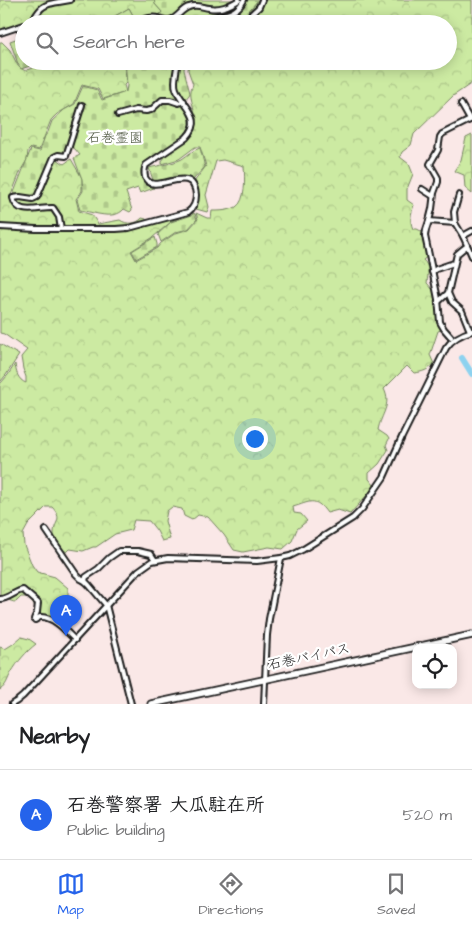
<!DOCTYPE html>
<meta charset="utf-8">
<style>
:root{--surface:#fff;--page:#f6f6f6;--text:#202124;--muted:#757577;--line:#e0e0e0;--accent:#2563eb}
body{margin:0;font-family:"Architects Daughter","Klee One",sans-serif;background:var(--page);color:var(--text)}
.controls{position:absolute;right:15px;bottom:15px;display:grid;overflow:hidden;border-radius:10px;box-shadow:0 2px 12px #0003}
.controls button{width:45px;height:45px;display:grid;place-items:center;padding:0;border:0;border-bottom:1px solid var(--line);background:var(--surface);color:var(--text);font:25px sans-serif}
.you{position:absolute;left:254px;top:438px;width:18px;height:18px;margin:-12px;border:4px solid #fff;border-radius:50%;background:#1a73e8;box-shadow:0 0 0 8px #1a73e833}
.badge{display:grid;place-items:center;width:32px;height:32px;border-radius:50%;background:var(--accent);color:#fff;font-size:16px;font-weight:700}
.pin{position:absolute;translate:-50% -41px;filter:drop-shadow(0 1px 2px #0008)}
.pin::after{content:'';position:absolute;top:26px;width:18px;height:15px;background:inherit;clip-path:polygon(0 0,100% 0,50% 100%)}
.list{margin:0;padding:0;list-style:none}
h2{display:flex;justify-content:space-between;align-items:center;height:65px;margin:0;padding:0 20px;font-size:21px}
h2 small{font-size:16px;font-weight:400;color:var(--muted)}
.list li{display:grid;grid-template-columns:32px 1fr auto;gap:15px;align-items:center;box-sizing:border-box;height:90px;padding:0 20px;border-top:1px solid var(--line)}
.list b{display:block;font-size:19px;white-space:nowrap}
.list p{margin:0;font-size:16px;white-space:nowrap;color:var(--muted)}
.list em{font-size:16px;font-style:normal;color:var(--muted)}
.icon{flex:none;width:28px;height:28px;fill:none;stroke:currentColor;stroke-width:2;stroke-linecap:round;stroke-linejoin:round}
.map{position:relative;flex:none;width:472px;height:704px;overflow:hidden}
.search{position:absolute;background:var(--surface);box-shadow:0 2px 12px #0003;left:15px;right:15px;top:15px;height:55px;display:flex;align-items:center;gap:12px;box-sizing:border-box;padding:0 18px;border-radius:28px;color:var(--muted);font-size:19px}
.sheet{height:155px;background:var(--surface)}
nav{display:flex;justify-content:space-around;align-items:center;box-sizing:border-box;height:70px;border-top:1px solid var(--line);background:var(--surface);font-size:14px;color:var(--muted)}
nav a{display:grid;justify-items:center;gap:2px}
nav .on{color:var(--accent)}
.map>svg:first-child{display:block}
.forest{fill:url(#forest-crowns);stroke:#74835f}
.cemetery{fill:url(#cemetery-stones);stroke:#74835f}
.pitch{fill:#cceaa2;stroke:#74835f}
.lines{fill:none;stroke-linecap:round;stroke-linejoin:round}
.river{stroke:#8dd2ef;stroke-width:6}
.minor-casing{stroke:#1c1c1c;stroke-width:8}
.highway-casing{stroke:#1c1c1c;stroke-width:9}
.minor{stroke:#fff;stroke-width:4}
.highway{stroke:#fff;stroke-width:5.5}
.labels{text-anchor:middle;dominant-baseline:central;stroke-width:4.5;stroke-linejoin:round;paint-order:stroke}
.park-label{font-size:14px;fill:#515a44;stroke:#fff}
.street-label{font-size:14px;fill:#1c1c1c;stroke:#fff}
</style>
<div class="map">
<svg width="472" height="704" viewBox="0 0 472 704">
<defs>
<pattern id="forest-crowns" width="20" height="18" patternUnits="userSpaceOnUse" patternTransform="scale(1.25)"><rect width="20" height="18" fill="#cceaa2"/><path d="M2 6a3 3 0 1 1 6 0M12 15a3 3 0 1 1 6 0" fill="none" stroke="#afc88b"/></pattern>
<pattern id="cemetery-stones" width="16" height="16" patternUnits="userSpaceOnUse" patternTransform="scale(1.25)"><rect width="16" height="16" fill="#cceaa2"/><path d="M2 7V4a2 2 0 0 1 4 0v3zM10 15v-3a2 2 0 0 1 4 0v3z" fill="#afc88b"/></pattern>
</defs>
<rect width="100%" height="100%" fill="#fae8e7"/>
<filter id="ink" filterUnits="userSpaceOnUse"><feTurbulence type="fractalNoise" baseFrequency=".02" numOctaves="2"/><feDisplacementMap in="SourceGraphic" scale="10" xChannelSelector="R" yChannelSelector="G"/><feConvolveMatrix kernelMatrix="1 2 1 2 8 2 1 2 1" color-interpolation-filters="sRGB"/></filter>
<g filter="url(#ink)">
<g class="forest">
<path d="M 0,0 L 154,0 L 155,4 L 162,12 L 159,16 L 150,15 L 135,19 L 129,8 L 110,19 L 106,24 L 24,24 L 24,29 L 0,32 Z"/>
<path d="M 191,0 L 241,0 C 237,4 234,9 228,11 C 217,16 202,13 194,24 L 141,24 L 143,21 C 149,19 154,17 159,20 C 160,20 167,23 167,23 C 172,24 190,8 193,3 Z"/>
<path d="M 258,0 L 472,0 L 472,83 L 453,96 L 414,134 L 411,145 L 402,152 L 400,157 L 409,164 L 413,174 L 407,189 L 407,200 L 414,205 C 411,214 409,220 413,229 L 417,229 L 423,232 L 428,256 L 423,260 C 430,266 428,274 427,283 L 434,291 L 438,321 L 441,330 L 438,331 L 430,355 L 434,364 C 428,370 423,372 414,373 L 407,366 L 384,389 C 392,405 381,414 378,430 L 387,436 L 389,439 L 386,445 L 388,450 L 379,464 L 369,473 L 369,479 L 375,486 L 350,514 L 338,510 L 327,513 C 315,496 310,502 293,507 L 294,513 L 301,514 L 307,521 L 297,529 L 292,541 L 283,549 L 269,547 L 243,552 L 234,550 L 224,535 L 208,517 L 198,515 L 192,520 L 184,516 L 182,509 L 172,507 L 167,511 L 165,521 L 170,539 L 162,541 L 157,531 L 149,521 L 134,520 L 131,530 L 115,534 L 96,547 L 93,547 L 83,551 L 70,549 L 67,552 C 61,549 53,541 54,533 C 54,521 64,520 52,507 L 46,507 L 28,525 L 23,534 L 24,545 L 32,565 L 37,572 L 55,577 L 68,588 C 68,590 68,595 68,597 C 66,609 49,623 38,611 C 35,608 32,602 29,597 L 21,597 L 16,602 C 9,602 6,597 0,596 L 0,384 L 8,375 L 15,364 C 16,372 18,380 26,383 L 26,377 L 23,369 L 21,357 L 27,350 L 4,334 L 0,333 L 0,42 L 2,42 L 10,50 L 18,66 L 25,71 L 33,68 L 35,61 L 119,61 C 126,67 126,75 126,83 L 124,85 L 126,92 L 103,99 L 98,89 L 82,85 L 74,104 L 57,114 L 51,120 L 39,150 L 31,148 L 28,151 L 27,160 L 21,170 L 11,195 C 18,199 31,201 39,200 L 57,159 L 64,164 L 71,159 L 82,178 L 82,191 L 76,199 L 79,211 L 92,215 L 98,224 L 120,220 C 127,225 137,224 142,218 L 146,219 L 147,226 L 191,213 L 191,214 L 172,221 L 152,238 L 131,251 L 136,260 L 157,248 L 161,243 L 176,233 L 189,229 L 198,219 L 196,213 L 207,218 L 211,218 L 212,211 C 220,211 228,211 236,207 C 246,201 245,177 244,166 L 223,160 L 216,161 L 206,195 L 209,207 L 207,212 L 196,209 C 200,198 200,193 194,182 L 206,166 L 200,147 L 195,147 L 179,159 L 162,164 L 162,161 L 167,154 L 193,135 C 194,130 196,125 196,119 C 195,107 187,96 193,84 L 188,70 L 189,61 L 448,61 L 448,24 L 234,24 L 246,14 Z"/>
<path d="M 472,135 L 472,194 L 465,188 L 464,175 L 454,171 L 461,160 L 466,138 Z"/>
<path d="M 21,637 L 29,639 L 36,644 C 26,652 18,661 11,673 C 7,680 7,685 0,690 L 0,647 L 5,649 L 13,644 Z"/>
</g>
<g class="cemetery">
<path d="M 154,0 L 191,0 L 192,3 C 178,10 176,23 159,16 L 162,12 L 155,4 Z"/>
<path d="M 247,0 L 258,0 L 246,14 L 234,24 L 201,24 C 219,15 235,21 247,0 Z"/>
<path d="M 129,8 L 135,19 L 135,22 L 134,24 L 106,24 L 110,19 Z"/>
<path d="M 24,36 L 24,61 L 30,61 L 30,66 L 21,69 L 18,64 L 10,41 Z"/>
<path d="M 125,61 L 175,61 L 173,84 L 173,89 C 177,96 189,114 190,121 C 192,138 153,154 142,165 C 139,177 143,183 154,188 L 140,193 L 138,188 L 126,192 L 132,210 L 130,212 L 124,209 C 114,221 93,212 80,210 L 77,200 L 83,191 L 82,179 L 74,158 L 80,155 L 75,149 L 70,146 L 67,157 L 59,156 L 56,157 L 37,199 L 32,200 L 13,195 L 31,149 L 40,151 L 45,136 L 48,132 L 52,121 L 64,110 L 75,104 L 83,86 L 97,90 L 102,100 L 126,92 L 127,85 Z"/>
<path d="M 179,61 L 185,61 L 184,70 L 190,93 L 189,95 L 185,100 L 177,86 Z"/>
<path d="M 200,148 L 205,167 L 192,181 C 177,173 169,181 154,183 L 149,168 C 160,165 172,164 182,159 C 188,155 193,150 200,148 Z"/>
<path d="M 193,213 L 195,214 L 197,219 L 188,229 L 176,232 L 161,242 L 158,234 L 171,222 L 192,215 Z"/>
<path d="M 155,237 L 157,244 L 157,247 L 136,259 L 132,251 Z"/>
</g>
<path class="pitch" d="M 0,344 L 19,355 L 6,375 L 0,382 Z"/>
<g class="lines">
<path class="river" d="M 462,358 L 472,374"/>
<defs>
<g id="minor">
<path d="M 29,24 C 34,20 35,16 39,11 C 45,2 61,2 70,0"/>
<path d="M 136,24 C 143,19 150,16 158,18 C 162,19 166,21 170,20 C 178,18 181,9 189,7 C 196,4 202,7 209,8 C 220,10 229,6 239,0"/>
<path d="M 198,24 C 213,11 233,21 244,0"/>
<path d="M 241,24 L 259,7 L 262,0"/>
<path d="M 0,33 L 24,25"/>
<path d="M 461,104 L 470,120"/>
<path d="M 118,115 L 136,110 L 146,111 L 151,110 L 162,100 L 170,100 L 179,103 L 184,101"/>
<path d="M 422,189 L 433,196"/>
<path d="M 429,221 L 455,223 L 463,236 L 472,256"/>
<path d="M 455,223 L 454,212 L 459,195"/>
<path d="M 0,227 L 36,229 L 116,229 L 129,228 L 188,212 C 194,208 196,202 196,195 C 193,160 153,198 145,177 C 144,172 144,169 146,165 L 186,138 C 206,118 183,107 176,89 C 173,82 177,69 178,61"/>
<path d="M 61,229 L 59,217 L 53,208 C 40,207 17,217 13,198 L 20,197 L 33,199 L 37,197 L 54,157 L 58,155 L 66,156 L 82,105"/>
<path d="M 463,236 L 472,231"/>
<path d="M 467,246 L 463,249 L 457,254 L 448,293 L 452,302 L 462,311 L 470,331"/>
<path d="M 432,272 L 436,269 L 454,263"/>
<path d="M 438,302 L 448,293"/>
<path d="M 451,337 L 444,329 L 440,322 L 438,299 L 425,236 L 426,230 L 429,221 L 432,209 L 434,193 L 438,182 L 438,178 L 430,164 L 438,150 L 440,137 L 442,134 L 472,119"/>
<path d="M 46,530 L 76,574 L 81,579 L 85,581 L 89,585 L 106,605 L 131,704"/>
<path d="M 85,581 L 86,577 L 98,569 L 109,558 L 119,551 L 138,551 L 151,554 L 155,560"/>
<path d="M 0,599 C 9,599 15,591 23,590 L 38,603 L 37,612 L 34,619 L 35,620 L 40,617 C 53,616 66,631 75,640"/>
<path d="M 12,704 L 17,701 L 23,696 L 138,571 L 152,561 L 168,558 L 257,561 L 281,558 L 290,556 L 302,550 L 353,518 L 362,509 L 384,477 L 402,437 L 446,348 C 452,339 461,334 472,331"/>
<path d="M 264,704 L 267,635 L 269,619 L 281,558"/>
</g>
<path id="highway" d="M 151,704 L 472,635"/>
</defs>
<use href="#minor" class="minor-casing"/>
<use href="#highway" class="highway-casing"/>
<use href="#minor" class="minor"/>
<use href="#highway" class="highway"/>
</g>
</g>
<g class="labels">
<g class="park-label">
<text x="115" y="138">石巻霊園</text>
</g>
<g class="street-label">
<text transform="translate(309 657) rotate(-12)">石巻バイパス</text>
</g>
</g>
</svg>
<div class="controls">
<button><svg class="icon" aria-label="locate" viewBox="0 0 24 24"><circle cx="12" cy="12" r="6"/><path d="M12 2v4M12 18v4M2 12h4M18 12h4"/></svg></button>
</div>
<div class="you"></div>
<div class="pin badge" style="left:66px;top:636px">A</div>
<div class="search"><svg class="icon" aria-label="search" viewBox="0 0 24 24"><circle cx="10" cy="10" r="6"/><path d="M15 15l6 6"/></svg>Search here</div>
</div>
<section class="sheet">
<h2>Nearby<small></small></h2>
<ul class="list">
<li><span class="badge">A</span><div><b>石巻警察署 大瓜駐在所</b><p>Public building</p></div><em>520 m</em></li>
</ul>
</section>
<nav>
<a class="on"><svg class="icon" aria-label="map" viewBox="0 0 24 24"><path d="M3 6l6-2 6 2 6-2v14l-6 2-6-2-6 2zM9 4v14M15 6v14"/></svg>Map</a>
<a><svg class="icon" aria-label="directions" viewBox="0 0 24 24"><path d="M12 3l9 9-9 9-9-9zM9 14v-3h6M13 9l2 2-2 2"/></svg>Directions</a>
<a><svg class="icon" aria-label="saved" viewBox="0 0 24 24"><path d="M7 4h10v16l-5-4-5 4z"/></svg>Saved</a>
</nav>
